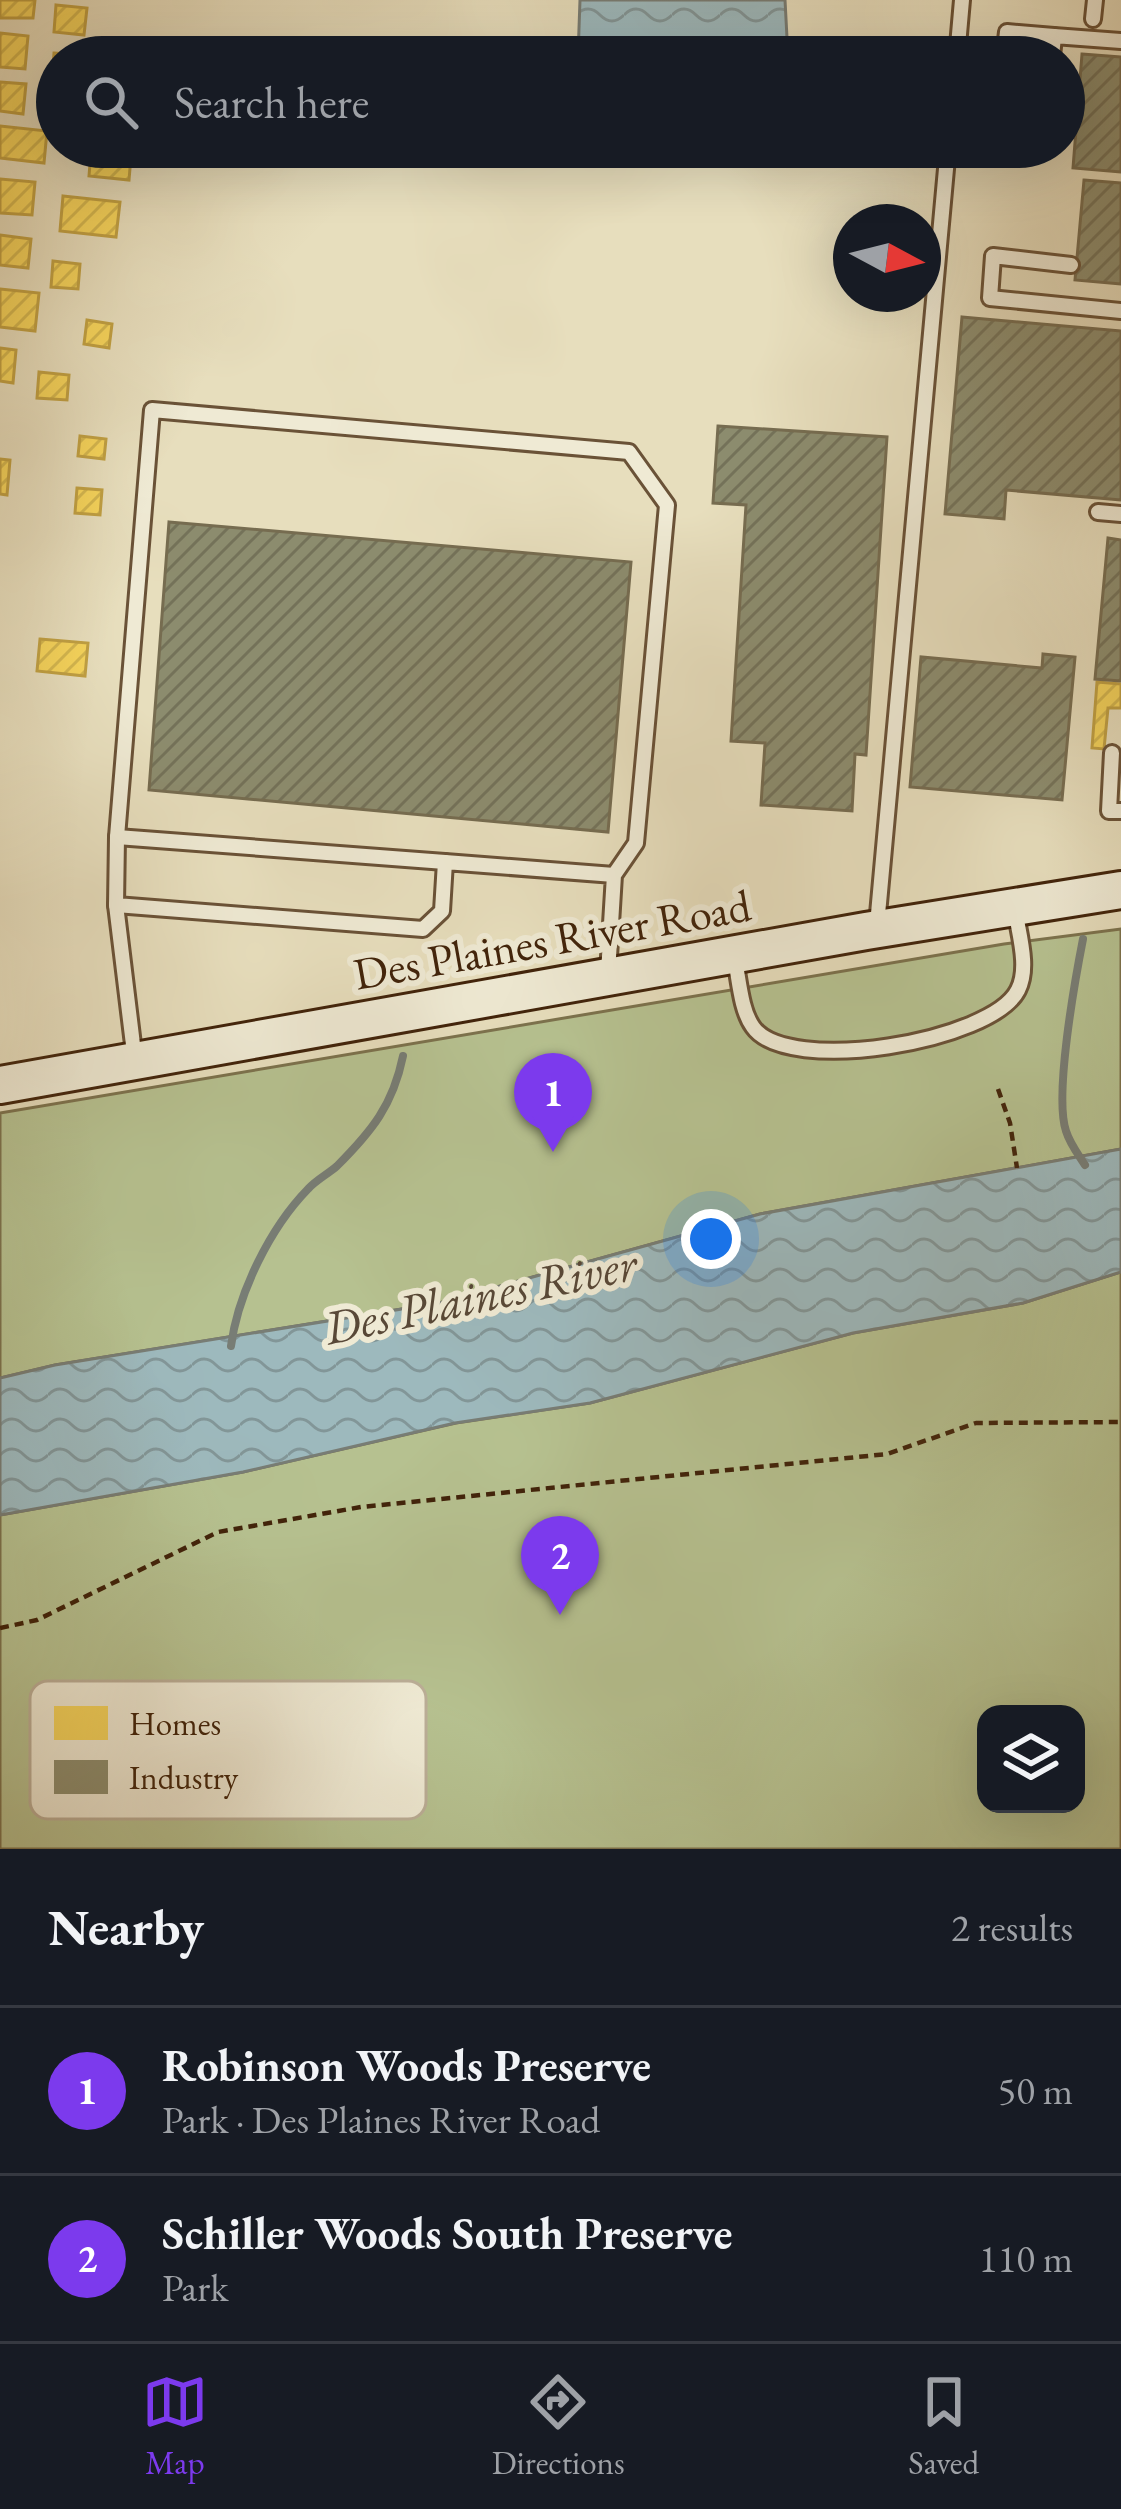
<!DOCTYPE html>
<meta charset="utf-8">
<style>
:root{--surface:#171b24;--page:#20242c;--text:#f1f3f6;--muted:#9ea1a6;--line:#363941;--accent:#7c3aed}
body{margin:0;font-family:"EB Garamond",serif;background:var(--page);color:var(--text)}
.controls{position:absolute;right:36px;bottom:36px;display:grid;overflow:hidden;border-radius:24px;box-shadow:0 12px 48px #0002}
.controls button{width:108px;height:108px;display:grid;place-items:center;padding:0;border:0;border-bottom:3px solid var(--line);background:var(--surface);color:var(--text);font:60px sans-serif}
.compass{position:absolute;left:833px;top:204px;width:108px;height:108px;border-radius:50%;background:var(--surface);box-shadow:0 12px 48px #0002;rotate:97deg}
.you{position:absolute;left:711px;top:1239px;width:42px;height:42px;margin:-30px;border:9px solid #fff;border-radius:50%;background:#1a73e8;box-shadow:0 0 0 18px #1a73e833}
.badge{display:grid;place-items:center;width:78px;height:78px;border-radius:50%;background:var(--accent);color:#fff;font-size:39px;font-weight:700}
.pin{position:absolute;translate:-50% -99px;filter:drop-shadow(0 3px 6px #0008)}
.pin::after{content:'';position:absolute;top:63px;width:42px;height:36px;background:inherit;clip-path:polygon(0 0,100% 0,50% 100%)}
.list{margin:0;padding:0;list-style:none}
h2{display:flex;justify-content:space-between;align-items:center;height:156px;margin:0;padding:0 48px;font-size:51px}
h2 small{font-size:39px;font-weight:400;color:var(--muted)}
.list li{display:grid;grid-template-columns:78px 1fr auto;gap:36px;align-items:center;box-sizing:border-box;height:168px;padding:0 48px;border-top:3px solid var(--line)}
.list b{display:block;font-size:45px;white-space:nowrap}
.list p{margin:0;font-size:39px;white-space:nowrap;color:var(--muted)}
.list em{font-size:39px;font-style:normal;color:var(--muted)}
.icon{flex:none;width:66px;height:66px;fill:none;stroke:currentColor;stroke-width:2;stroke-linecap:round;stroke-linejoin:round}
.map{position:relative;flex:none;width:1121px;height:1849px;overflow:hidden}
.search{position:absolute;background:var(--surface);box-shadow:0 12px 48px #0002;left:36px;right:36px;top:36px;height:132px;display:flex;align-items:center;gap:30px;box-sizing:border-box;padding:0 42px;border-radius:66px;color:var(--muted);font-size:45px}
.sheet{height:492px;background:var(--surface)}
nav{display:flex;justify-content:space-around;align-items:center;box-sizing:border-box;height:168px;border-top:3px solid var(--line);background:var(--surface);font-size:33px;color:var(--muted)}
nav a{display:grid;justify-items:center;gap:6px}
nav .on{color:var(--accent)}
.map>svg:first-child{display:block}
.park{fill:#b6c190;stroke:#7c724d;stroke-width:3;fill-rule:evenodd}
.water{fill:url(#water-waves);stroke:#787d75;stroke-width:3}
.homes{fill:url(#homes-hatch);stroke:#c0a043;stroke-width:3}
.industry{fill:url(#industry-hatch);stroke:#766c50;stroke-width:3}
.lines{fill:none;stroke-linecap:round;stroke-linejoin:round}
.stream{stroke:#787d75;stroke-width:8}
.service-casing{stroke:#6a5237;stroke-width:20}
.secondary-casing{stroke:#41230a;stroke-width:42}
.path{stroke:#41230a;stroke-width:4.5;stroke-dasharray:9 6;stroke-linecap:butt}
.service{stroke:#efead4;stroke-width:14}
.secondary{stroke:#efead4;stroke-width:36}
.labels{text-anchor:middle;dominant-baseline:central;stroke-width:12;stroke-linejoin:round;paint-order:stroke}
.street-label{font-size:45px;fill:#41230a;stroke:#efead4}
.water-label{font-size:48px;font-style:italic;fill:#584837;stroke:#efead4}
.key{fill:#efead4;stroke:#bbae97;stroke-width:3}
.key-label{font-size:33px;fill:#41230a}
</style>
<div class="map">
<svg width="1121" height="1849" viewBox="0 0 1121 1849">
<defs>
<pattern id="water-waves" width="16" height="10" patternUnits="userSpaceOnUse" patternTransform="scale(3)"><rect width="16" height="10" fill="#9db9bd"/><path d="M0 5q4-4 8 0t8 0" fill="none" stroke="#829698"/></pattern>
<pattern id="homes-hatch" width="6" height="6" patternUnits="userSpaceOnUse" patternTransform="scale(3)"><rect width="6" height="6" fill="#f6d55c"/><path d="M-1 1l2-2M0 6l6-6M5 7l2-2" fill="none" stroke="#d4b74f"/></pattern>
<pattern id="industry-hatch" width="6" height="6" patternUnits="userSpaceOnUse" patternTransform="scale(3)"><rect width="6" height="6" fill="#8c8c6e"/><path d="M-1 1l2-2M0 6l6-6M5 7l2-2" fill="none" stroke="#747259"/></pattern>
</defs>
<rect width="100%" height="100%" fill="#e7debd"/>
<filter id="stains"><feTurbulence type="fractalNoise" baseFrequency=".00167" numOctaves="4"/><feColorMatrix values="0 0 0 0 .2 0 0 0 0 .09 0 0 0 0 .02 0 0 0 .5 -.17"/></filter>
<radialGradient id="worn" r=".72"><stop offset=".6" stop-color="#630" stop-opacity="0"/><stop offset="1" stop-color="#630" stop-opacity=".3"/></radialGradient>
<g class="park">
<path d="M 1121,929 L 1121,1149 L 760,1214 L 439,1303 L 55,1365 L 0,1378 L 0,1113 L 1004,944 Z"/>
<path d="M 1121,1272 L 1121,1849 L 0,1849 L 0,1515 L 243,1472 L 456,1423 L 590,1403 L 853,1333 L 1023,1303 ZM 986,1714 L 1076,1714 L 1076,1804 L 986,1804 Z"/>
</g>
<g class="water">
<path d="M 580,0 L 785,0 L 788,57 L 578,57 Z"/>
<path d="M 1121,1149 L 1121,1272 L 1023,1303 L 853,1333 L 590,1403 L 455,1423 L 243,1472 L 0,1515 L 0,1378 L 55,1365 L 439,1303 L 760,1214 Z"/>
</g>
<g class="homes">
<path d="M 0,0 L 35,0 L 33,18 L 0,18 Z"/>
<path d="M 56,5 L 87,8 L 84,35 L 54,32 Z"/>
<path d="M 0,33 L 28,36 L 25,69 L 0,67 Z"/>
<path d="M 54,53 L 82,55 L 82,57 L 57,57 L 57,79 L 52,79 Z"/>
<path d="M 0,82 L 26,84 L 23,114 L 0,111 Z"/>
<path d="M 0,126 L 47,131 L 44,163 L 0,158 Z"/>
<path d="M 91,152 L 131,156 L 129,180 L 89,176 Z"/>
<path d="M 0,179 L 35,182 L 32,215 L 0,213 Z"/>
<path d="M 63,196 L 120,202 L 116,237 L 60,231 Z"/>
<path d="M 0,235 L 31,239 L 28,268 L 0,265 Z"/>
<path d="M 53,261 L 80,264 L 78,289 L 51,287 Z"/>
<path d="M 0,289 L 39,293 L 35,331 L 0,327 Z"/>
<path d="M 87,320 L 112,324 L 109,348 L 84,344 Z"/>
<path d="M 0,348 L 16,350 L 13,383 L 0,381 Z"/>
<path d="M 39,372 L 69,375 L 67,400 L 37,398 Z"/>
<path d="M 80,436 L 106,439 L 104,459 L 78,456 Z"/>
<path d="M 0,459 L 10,460 L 7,495 L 0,494 Z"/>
<path d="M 77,488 L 102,490 L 100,515 L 75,513 Z"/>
<path d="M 40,639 L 88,643 L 85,676 L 37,671 Z"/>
<path d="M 1097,682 L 1121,684 L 1121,708 L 1108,708 L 1104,749 L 1092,748 Z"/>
</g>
<g class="industry">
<path d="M 1082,54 L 1121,57 L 1121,172 L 1073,168 Z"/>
<path d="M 1084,180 L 1121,183 L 1121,284 L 1075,280 Z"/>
<path d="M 962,317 L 1121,331 L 1121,500 L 1006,490 L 1004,519 L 945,514 Z"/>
<path d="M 718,426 L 887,437 L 866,755 L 855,754 L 852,811 L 761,805 L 765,743 L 731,741 L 746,505 L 713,503 Z"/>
<path d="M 169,522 L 631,562 L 608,832 L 149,790 Z"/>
<path d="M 1108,538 L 1121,540 L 1121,681 L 1095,679 Z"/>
<path d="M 1043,654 L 1075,657 L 1062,800 L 910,787 L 921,657 L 1042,668 Z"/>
</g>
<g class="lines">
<g class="stream">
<path d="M 1083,939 C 1075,980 1054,1096 1066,1131 C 1070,1144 1078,1154 1085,1165"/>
<path d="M 231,1346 C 238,1293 270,1228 308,1189 C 316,1180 328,1174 337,1166 C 372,1131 393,1105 403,1056"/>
</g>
<defs>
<g id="service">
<path d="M 1093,19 L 1095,0"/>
<path d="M 957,57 L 962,0"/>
<path d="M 1004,57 L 1007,32 L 1054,36"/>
<path d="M 1052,57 L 1054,36 L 1121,41"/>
<path d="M 1071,265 L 993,256 L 990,298 L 1121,311"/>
<path d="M 1098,512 L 1121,514"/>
<path d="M 1112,753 L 1109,811 L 1121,811"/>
<path d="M 117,837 L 445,862"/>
<path d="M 116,905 L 135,1061"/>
<path d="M 877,925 L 948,147"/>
<path d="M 734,955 C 739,976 740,1009 753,1027 C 787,1076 992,1042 1018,990 C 1030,967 1018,932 1015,908"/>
<path d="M 608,973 L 614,875 L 636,843 L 667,505 L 629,452 L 152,410 L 117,837 L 116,905 L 423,929 L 442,911 L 445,862 L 614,875"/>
</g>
<path id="secondary" d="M 0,1085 L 866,931 L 1121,890"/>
</defs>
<use href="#service" class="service-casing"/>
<use href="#secondary" class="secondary-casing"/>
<g class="path">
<path d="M 998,1089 L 1010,1123 L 1017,1168"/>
<path d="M 0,1628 L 37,1620 L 218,1532 L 361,1507 L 887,1454 L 976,1423 L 1121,1422"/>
</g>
<use href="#service" class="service"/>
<use href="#secondary" class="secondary"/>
</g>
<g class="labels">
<g class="street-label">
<text transform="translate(552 939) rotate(-10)">Des Plaines River Road</text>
</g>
<g class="water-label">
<text transform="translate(480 1295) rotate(-12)">Des Plaines River</text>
</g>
</g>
<rect x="30" y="1681" width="396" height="138" rx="18" class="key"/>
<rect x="54" y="1706" width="54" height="34" fill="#f6d55c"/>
<rect x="54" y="1760" width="54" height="34" fill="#8c8c6e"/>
<g class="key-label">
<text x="129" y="1735">Homes</text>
<text x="129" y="1789">Industry</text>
</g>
<rect width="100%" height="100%" filter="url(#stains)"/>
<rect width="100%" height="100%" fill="url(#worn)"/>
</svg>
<div class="controls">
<button><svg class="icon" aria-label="layers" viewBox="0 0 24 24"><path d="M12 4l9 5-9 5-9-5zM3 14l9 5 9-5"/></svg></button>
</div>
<svg class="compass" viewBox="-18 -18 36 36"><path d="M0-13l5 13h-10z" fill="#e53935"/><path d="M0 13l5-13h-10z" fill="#9ea1a6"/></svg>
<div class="you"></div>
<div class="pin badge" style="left:553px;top:1152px">1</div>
<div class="pin badge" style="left:560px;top:1615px">2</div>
<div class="search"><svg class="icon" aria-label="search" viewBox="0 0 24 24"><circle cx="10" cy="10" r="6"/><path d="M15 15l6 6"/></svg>Search here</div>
</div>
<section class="sheet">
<h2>Nearby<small>2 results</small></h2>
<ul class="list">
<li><span class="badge">1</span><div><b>Robinson Woods Preserve</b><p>Park · Des Plaines River Road</p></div><em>50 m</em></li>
<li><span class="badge">2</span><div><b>Schiller Woods South Preserve</b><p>Park</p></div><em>110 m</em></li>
</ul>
</section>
<nav>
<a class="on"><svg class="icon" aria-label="map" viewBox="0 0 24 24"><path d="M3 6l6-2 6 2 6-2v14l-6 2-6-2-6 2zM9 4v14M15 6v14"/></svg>Map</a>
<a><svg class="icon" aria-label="directions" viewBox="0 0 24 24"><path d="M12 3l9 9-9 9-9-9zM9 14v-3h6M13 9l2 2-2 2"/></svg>Directions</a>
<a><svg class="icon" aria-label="saved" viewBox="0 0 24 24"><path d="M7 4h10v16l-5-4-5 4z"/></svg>Saved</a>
</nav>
